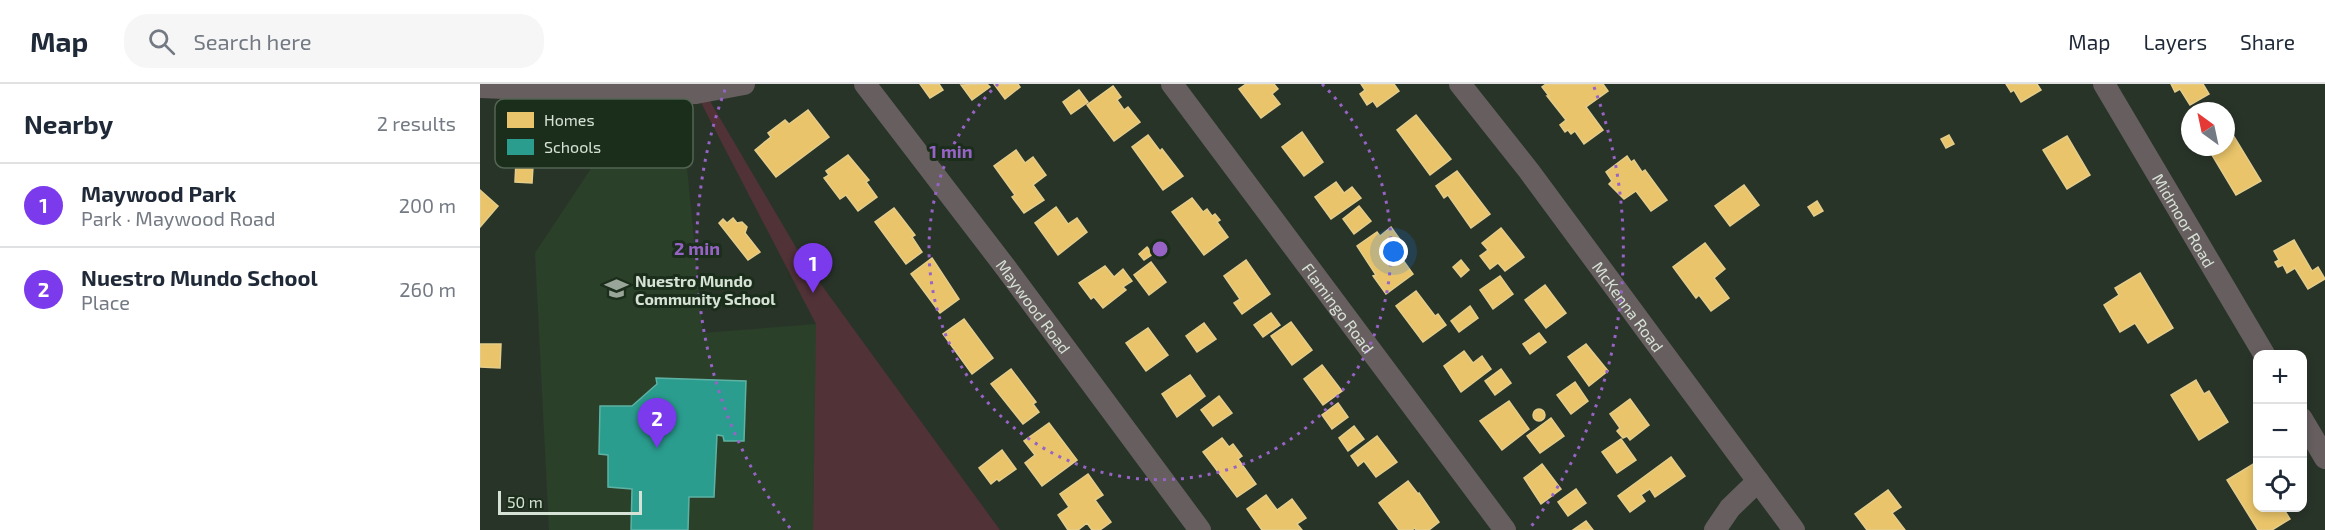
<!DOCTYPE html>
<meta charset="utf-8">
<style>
:root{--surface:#fff;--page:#f6f6f7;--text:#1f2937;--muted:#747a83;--line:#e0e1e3;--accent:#7c3aed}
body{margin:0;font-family:"Exo 2",sans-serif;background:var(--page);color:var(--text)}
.controls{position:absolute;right:18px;bottom:18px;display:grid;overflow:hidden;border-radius:12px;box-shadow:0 3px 9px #0003}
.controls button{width:54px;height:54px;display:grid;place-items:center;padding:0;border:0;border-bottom:2px solid var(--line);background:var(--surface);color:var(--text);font:30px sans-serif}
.compass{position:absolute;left:1701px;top:18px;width:54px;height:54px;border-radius:50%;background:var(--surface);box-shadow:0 3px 9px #0003;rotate:327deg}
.scale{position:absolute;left:18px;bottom:15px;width:144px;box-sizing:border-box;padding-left:6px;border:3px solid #d7e2d6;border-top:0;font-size:16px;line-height:21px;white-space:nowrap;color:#d7e2d6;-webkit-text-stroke:4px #1b2e1b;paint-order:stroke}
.you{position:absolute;left:914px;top:168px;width:21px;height:21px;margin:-15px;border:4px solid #fff;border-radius:50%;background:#1a73e8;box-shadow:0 0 0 9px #1a73e833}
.badge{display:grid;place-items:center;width:39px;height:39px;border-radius:50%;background:var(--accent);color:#fff;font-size:20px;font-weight:700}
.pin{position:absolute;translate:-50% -50px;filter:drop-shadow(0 2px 3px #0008)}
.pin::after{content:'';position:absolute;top:32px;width:21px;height:18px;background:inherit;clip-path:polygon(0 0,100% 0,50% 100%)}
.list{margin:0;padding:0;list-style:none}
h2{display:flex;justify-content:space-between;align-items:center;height:78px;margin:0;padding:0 24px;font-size:26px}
h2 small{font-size:20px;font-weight:400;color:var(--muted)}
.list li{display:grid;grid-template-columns:39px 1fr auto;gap:18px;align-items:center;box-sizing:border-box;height:84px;padding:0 24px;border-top:2px solid var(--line)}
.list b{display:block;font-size:22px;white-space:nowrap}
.list p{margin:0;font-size:20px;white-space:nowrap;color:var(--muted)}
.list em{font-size:20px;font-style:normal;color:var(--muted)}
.icon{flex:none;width:33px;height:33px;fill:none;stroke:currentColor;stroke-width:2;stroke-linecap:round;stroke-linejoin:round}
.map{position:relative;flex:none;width:1845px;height:446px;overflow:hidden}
header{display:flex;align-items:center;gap:36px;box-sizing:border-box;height:84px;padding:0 30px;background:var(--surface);border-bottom:2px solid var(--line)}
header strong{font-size:28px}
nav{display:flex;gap:33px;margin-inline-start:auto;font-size:21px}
.search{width:420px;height:54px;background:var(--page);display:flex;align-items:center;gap:15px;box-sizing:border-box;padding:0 21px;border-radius:24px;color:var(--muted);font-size:22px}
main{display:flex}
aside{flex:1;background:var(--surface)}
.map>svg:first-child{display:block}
.built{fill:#2a4029}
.green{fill:#503237}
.homes{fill:#e9c46a;stroke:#e4cd8a;stroke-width:1.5}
.schools{fill:#2a9d8f;stroke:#5eb2a4;stroke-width:1.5}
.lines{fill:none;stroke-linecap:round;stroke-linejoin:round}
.minor{stroke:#665e5f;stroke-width:22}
.ring{fill:none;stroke:#9763c6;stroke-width:3;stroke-dasharray:3 6}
.labels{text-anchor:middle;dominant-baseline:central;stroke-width:6;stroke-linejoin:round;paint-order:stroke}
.street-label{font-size:16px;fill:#d7e2d6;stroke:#1b2e1b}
.poi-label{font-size:16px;font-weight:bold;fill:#d7e2d6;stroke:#1b2e1b;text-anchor:start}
.key{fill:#1b2e1b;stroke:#536453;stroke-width:1.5}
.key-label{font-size:16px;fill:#d7e2d6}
.centre{fill:#9763c6;stroke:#1b2e1b;stroke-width:3}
.ring-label{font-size:18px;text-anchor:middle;font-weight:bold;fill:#9763c6;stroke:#1b2e1b;stroke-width:6;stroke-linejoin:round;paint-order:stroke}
</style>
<header>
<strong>Map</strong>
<div class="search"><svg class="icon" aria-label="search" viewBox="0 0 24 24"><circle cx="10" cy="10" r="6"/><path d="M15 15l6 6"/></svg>Search here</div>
<nav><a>Map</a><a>Layers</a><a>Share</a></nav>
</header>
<main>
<aside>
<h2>Nearby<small>2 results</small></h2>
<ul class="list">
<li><span class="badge">1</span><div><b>Maywood Park</b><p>Park · Maywood Road</p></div><em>200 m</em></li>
<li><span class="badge">2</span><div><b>Nuestro Mundo School</b><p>Place</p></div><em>260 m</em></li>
</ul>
</aside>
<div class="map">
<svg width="1845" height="446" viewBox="0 0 1845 446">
<rect width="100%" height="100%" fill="#293429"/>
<path class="built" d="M 154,9 L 216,9 L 205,63 L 223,249 L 337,240 L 333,446 L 69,446 L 55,169 L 124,65 Z"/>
<path class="green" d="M 224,7 L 324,177 L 520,446 L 333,446 L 336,240 L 216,9 Z"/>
<g class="homes">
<path d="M 440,0 L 459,0 L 463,6 L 450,14 Z"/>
<path d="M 507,0 L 510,3 L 492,16 L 481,1 Z"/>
<path d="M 514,0 L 538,0 L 540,3 L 525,15 Z"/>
<path d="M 766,0 L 794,0 L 798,5 L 792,10 L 800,20 L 781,34 L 759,5 Z"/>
<path d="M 881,0 L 914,0 L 919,7 L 897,23 L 893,17 L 887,21 L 880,10 L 885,6 Z"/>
<path d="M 1066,0 L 1123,0 L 1128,7 L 1106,23 L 1123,46 L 1104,60 L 1095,47 L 1091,50 L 1088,46 L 1085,48 L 1080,41 L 1086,36 L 1067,12 L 1069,12 L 1062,3 Z"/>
<path d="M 1526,0 L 1557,0 L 1561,6 L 1541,18 L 1534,6 L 1531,8 Z"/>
<path d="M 1691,0 L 1723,0 L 1729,10 L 1710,21 L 1700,5 L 1695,8 Z"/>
<path d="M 633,2 L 641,13 L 637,16 L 644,26 L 648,23 L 660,38 L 634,57 L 607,21 Z"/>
<path d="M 599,6 L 608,18 L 591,30 L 583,18 Z"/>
<path d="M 328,26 L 349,53 L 296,93 L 275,66 L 291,53 L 288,49 L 305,36 L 309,40 Z"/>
<path d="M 936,31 L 971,75 L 950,91 L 917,46 Z"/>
<path d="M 822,48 L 843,78 L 824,92 L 802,63 Z"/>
<path d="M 668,51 L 680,67 L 682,65 L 703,92 L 683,106 L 652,63 Z"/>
<path d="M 1469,51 L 1474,60 L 1466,64 L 1461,55 Z"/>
<path d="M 1753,51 L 1781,97 L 1756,111 L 1729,66 L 1734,63 L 1746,63 L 1746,56 Z"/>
<path d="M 1587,52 L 1610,91 L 1587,105 L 1563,66 Z"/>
<path d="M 55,53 L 85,54 L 84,83 L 53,82 L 52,99 L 35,98 L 37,55 L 55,56 Z"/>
<path d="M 536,66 L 545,79 L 553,73 L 566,91 L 553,101 L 564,116 L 544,129 L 532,113 L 535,111 L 514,82 Z"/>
<path d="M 368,71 L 389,96 L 386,98 L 397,113 L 378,127 L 366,111 L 360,115 L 344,94 L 349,91 L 346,87 Z"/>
<path d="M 1147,72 L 1151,78 L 1154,76 L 1162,88 L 1165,86 L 1187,116 L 1171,127 L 1156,107 L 1144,115 L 1129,100 L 1132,97 L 1126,88 Z"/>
<path d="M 977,87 L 1010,130 L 991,144 L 968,111 L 964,114 L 956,102 Z"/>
<path d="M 856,98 L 864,109 L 872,103 L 881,114 L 851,135 L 835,113 Z"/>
<path d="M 1264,101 L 1279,121 L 1250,142 L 1235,122 Z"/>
<path d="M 0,106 L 18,122 L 0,143 Z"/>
<path d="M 712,114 L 723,128 L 727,125 L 732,132 L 735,130 L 740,136 L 737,138 L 748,153 L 724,171 L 692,128 Z"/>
<path d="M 1337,117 L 1343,127 L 1334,132 L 1328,123 Z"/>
<path d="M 879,122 L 891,137 L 874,150 L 863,135 Z"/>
<path d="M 576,123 L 588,140 L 597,134 L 607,148 L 578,171 L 555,139 Z"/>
<path d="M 414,124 L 435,151 L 432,153 L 442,168 L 426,180 L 395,138 Z"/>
<path d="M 253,134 L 257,139 L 262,138 L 267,143 L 265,149 L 280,168 L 268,176 L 239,139 L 243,135 L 247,139 Z"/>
<path d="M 911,143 L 926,164 L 918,169 L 933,190 L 906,210 L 893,192 L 896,191 L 877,162 L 897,148 L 900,152 Z"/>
<path d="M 1021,144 L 1044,173 L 1025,187 L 1018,179 L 1010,185 L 1000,172 L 1008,166 L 1002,159 Z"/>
<path d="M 1814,156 L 1832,187 L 1838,183 L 1845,195 L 1828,205 L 1815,184 L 1807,189 L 1803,181 L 1798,183 L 1795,178 L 1799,176 L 1794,167 Z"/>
<path d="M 1225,159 L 1245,185 L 1234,194 L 1249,214 L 1231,227 L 1219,211 L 1216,214 L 1193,183 Z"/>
<path d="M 667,163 L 673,170 L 664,176 L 659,170 Z"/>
<path d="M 452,174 L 479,215 L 460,229 L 431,190 Z"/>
<path d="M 766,176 L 790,210 L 762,230 L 754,219 L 760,215 L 744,192 Z"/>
<path d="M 981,176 L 989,186 L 981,193 L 973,183 Z"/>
<path d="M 671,178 L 686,198 L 669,211 L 654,191 Z"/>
<path d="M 625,182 L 634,193 L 643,185 L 652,197 L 643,203 L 646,206 L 623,224 L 614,213 L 611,215 L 599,199 Z"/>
<path d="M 1660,189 L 1693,244 L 1668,259 L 1655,239 L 1640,248 L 1624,221 L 1639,211 L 1635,204 Z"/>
<path d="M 1020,192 L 1033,210 L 1013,225 L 1000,206 Z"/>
<path d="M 1065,201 L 1086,229 L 1066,244 L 1045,216 Z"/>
<path d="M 936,207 L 955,232 L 958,230 L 966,241 L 943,258 L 916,222 Z"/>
<path d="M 990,222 L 998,234 L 979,248 L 971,237 Z"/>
<path d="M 791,229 L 800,241 L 783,253 L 774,241 Z"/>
<path d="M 484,235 L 513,274 L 492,290 L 463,250 Z"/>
<path d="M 811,238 L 832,266 L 812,281 L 791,252 Z"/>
<path d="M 724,239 L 736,255 L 717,268 L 706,252 Z"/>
<path d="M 668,244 L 688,271 L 666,287 L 646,259 Z"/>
<path d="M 1059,249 L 1066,258 L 1050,270 L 1043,260 Z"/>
<path d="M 0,260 L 21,260 L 20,284 L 0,283 Z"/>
<path d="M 1106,260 L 1128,287 L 1109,302 L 1088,273 Z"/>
<path d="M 984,267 L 993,279 L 1002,272 L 1011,285 L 981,308 L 964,282 Z"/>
<path d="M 842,281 L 862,307 L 843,321 L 824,295 Z"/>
<path d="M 531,285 L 556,318 L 553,320 L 559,328 L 543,340 L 511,300 Z"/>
<path d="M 1021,285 L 1031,299 L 1015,311 L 1005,297 Z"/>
<path d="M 710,291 L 725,312 L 697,333 L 682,310 Z"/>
<path d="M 1716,296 L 1724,310 L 1729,307 L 1748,338 L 1719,356 L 1691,311 Z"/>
<path d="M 1095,298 L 1108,317 L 1091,330 L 1077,311 Z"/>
<path d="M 739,312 L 752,329 L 733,342 L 721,326 Z"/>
<path d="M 1150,315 L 1169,341 L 1150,356 L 1147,352 L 1143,354 L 1137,347 L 1140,344 L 1130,330 Z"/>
<path d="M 1029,317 L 1049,345 L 1022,366 L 1000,337 Z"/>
<path d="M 858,319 L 868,333 L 852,345 L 842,331 Z"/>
<circle cx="1059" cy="331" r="6"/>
<path d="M 1071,334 L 1084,352 L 1060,369 L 1047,352 Z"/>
<path d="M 569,339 L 597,376 L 562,402 L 545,379 L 555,371 L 544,357 Z"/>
<path d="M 874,342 L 884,355 L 868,367 L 859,354 Z"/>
<path d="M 897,352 L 917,378 L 896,393 L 884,377 L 878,382 L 871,372 Z"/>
<path d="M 742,354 L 749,363 L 753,360 L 762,372 L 758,375 L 776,400 L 757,413 L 723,368 Z"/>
<path d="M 1141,355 L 1156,376 L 1137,389 L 1122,368 Z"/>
<path d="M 522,366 L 536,385 L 519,397 L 517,395 L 511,400 L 499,384 Z"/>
<path d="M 1191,373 L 1205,392 L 1175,413 L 1170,405 L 1161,411 L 1165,417 L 1150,428 L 1138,412 Z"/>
<path d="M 1775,379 L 1778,383 L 1778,424 L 1803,424 L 1810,435 L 1792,446 L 1778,446 L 1747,396 Z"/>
<path d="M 1062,380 L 1081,405 L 1061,420 L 1044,394 Z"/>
<path d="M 608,390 L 623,411 L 615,416 L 631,438 L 620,446 L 612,446 L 607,439 L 598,446 L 588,446 L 578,431 L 589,423 L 580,410 Z"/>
<path d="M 928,397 L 938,410 L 939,409 L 959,438 L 949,446 L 936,446 L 935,444 L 932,446 L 919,446 L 899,419 Z"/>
<path d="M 1096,405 L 1106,419 L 1088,432 L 1078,418 Z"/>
<path d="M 1408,406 L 1421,423 L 1412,429 L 1425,446 L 1387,446 L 1375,430 Z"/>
<path d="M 786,411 L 797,426 L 812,415 L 826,434 L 817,440 L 822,446 L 782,446 L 767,425 Z"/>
<path d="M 1106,437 L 1113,446 L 1093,446 Z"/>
</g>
<path class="schools" d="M 176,294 L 266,297 L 264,357 L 244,357 L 243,352 L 237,351 L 234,413 L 209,413 L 208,446 L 151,446 L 152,405 L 128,403 L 128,371 L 119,370 L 120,322 L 152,322 L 177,300 Z"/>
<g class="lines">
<g class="minor">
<path id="s1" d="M 385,0 L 526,184 L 720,446"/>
<path id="s2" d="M 692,0 L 1025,446"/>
<path id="s3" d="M 980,0 L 1049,87 L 1314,446"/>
<path id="s4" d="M 1624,0 L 1784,270"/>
<path d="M 0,3 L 154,9 L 216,9 L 264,0"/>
<path d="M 1822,335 L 1845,374"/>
<path d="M 1235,446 L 1250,424 L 1278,397"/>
</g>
</g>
<g class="ring">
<path d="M842 0A231 231 0 1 1 518 0"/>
<path d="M310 444A463 463 0 0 1 246 3M1114 3A463 463 0 0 1 1050 444"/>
</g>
<defs>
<symbol id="school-bare" viewBox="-9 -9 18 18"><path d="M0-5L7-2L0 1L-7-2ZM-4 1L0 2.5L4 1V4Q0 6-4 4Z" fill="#9aa599" stroke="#1b2e1b" stroke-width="2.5" paint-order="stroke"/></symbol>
</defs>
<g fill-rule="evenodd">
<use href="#school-bare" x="120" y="188" width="33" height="33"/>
</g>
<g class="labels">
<g class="street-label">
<text stroke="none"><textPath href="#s4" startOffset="158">Midmoor Road</textPath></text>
<text stroke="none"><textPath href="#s1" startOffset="279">Maywood Road</textPath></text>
<text stroke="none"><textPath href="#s3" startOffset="279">McKenna Road</textPath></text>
<text stroke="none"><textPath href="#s2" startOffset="279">Flamingo Road</textPath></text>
</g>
<g class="poi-label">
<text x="155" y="196">Nuestro Mundo<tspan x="155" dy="18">Community School</tspan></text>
</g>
</g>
<rect x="15" y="15" width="198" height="69" rx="9" class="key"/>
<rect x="27" y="28" width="27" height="16" fill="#e9c46a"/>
<rect x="27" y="55" width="27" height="16" fill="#2a9d8f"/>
<g class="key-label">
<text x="64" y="42">Homes</text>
<text x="64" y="69">Schools</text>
</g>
<circle cx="680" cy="165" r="9" class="centre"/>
<g class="ring-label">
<text x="471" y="74">1 min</text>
<text x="217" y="171">2 min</text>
</g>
</svg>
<div class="controls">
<button>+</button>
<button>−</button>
<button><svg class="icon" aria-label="locate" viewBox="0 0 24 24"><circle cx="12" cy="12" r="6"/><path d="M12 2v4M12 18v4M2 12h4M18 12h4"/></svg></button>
</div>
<svg class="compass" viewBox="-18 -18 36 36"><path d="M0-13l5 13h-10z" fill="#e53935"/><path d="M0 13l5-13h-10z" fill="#747a83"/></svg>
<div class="scale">50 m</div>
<div class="you"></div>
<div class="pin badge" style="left:333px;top:209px">1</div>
<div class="pin badge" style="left:177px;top:364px">2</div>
</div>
</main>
